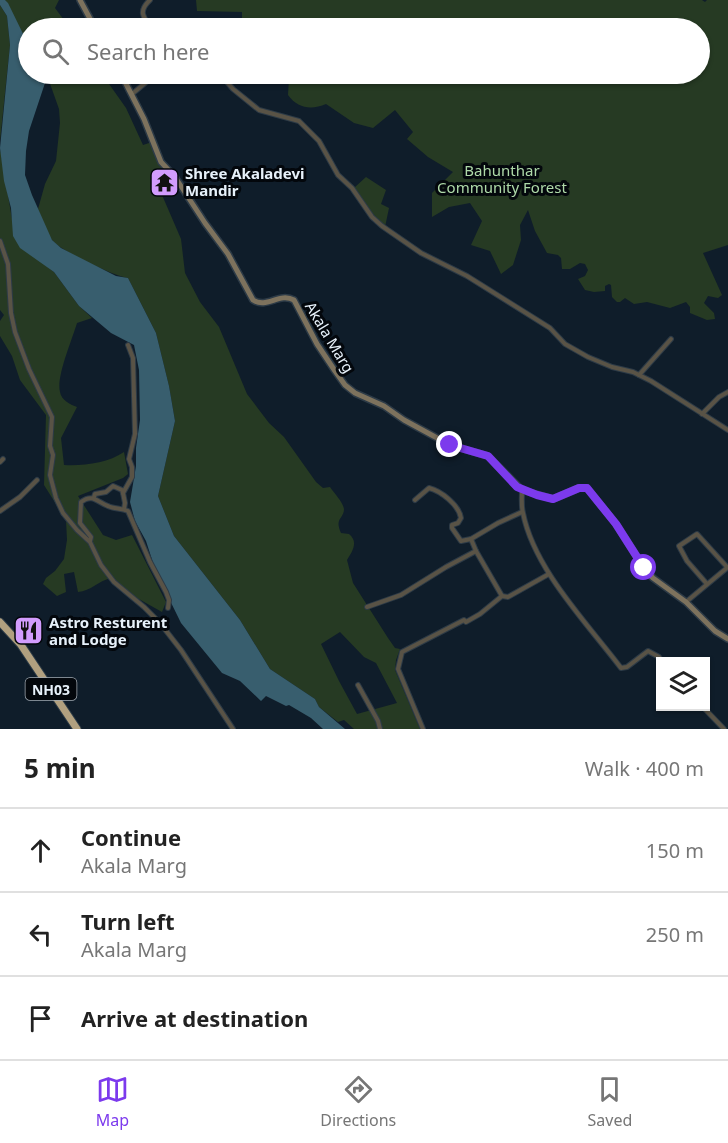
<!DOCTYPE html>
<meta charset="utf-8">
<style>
:root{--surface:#fff;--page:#f6f6f6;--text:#222;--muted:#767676;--line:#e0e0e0;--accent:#7c3aed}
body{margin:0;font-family:"Noto Sans",sans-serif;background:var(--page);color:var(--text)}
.controls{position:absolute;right:18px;bottom:18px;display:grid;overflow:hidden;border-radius:0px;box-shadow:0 2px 4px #0004}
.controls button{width:54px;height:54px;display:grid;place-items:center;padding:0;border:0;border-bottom:2px solid var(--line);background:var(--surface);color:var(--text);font:30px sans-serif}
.stop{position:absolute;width:18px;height:18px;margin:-14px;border:4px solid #7c3aed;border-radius:50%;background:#fff}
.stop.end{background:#7c3aed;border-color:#fff;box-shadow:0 2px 6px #0008}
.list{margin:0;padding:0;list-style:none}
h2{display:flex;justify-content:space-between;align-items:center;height:78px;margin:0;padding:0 24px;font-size:26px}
h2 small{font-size:20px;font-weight:400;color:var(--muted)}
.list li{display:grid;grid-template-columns:39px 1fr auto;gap:18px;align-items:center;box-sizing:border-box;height:84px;padding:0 24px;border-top:2px solid var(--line)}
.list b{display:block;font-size:22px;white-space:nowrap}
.list p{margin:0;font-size:20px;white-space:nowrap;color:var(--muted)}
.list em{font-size:20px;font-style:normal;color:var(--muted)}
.icon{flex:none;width:33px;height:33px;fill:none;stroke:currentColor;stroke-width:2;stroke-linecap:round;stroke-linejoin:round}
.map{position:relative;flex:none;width:728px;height:729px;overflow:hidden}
.search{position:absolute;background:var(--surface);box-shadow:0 2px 4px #0004;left:18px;right:18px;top:18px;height:66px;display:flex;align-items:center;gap:15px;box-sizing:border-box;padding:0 21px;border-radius:33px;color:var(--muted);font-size:22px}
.sheet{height:330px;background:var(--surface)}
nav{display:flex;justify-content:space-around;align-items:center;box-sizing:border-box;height:84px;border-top:2px solid var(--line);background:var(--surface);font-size:16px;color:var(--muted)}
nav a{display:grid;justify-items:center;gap:3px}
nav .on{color:var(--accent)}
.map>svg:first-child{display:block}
.green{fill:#263a23;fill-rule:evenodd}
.water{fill:#385e6e}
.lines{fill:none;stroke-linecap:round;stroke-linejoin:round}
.street-casing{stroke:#2d3b47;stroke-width:6}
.secondary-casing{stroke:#2d3b47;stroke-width:8}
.highway-casing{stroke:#2d3b47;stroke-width:9}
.street{stroke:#595346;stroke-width:4}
.secondary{stroke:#7d725d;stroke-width:5}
.highway{stroke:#b1a07f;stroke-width:7}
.route{stroke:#7c3aed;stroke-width:8}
.labels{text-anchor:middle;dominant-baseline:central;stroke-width:6;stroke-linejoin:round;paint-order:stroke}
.shield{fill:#03070c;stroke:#a3abb3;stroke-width:1.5}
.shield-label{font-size:14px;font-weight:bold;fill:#e7f1fa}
.park-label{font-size:15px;fill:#aed9a8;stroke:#03070c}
.poi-label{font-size:15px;font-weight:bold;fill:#e7f1fa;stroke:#03070c;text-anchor:start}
.street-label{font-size:15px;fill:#e7f1fa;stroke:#03070c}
</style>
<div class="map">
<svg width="728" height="729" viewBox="0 0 728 729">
<rect width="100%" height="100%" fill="#0f1d2a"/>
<g class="green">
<path d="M 5,0 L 59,0 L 55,8 L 70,28 L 28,28 L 28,44 Z"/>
<path d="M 196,0 L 702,0 L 705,2 L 707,0 L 728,0 L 728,245 L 703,253 L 722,295 L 718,298 L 708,296 L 704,303 L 714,313 L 715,319 L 707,320 L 690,313 L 690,307 L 686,302 L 670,308 L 647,302 L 634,304 L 625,298 L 620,302 L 617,302 L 612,297 L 611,285 L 609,284 L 605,286 L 605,291 L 594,292 L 585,290 L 578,279 L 585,276 L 588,270 L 585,264 L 580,263 L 570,269 L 562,269 L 561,258 L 558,255 L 547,253 L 535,231 L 528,210 L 520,225 L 521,240 L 513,265 L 501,274 L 490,251 L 471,245 L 482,221 L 470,203 L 449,207 L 432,217 L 432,193 L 453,172 L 428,157 L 407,139 L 413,132 L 395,110 L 373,128 L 354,123 L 326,104 C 312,110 298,109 288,95 L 289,78 L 279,80 L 277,74 L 700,74 L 700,28 L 281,28 L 276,25 L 280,18 L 262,28 L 242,28 L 242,12 L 197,11 Z"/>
<path d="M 0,5 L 7,16 L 10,45 L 0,141 Z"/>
<path d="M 48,74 L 102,74 L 126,108 L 143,145 L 152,142 L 165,169 L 157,177 L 159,188 L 181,239 L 185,273 L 200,302 L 219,327 L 247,394 L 269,423 L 284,437 L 316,482 L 323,488 L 330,487 C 334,493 343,502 344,509 C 344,519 334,518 341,533 L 349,534 C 359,542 352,552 347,560 L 353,583 L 388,638 L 395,648 L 400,649 L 396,660 L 395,670 L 420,729 L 354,729 L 344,720 L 338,722 L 319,707 L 315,699 L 270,669 L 240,620 L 174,536 L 158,496 L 175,421 L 169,386 L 156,333 L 128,278 C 114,276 60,251 52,240 C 46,232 42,219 38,209 L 45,184 L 56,161 L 60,123 L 59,109 L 48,78 ZM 340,632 L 364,657 L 376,663 L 397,703 L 357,714 L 339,681 L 321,644 Z"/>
<path d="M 0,148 L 12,219 L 40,261 L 54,272 L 79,306 L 92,318 L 77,323 C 72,340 56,377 60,392 C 61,400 71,405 77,407 L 61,438 L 64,465 C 84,466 108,463 124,452 L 128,474 L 123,478 L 78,496 L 103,535 L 116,540 L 132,535 L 166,602 L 162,612 L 137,598 L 111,578 C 98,581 91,591 78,592 L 74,572 L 64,574 L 66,592 L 57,596 L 43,584 L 46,578 L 55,571 L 64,559 L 67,540 L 66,520 L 44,485 L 46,415 L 20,380 L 12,356 L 0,336 L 0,321 L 4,315 L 0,310 Z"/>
<path d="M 366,177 L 386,190 L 381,204 L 389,208 L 385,227 L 369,211 L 354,188 Z"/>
</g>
<path class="water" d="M 0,0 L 5,0 L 8,3 L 28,44 L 28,74 L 48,74 L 29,131 L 26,151 L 25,175 L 32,195 L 52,240 L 61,248 L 116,276 L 128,278 L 156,333 L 169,386 L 175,421 L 158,496 L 174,536 L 240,620 L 270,669 L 315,699 L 319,707 L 345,729 L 323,729 L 311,718 L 289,705 L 286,706 L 266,696 L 261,701 L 240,681 L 222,673 L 181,623 L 156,572 L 146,541 L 135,521 L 130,502 L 136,466 L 136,448 L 140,420 L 139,370 L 134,345 L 111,333 L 79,306 L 54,272 L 20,248 L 13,236 L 11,208 L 4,181 L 0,148 L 10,45 L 7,16 L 0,5 Z"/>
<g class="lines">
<defs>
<g id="street">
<path d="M 150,0 C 138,11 143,17 151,28"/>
<path d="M 220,74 L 233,89 L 259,110 L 299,121 L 319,141 L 338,175 L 352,188 L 372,217 L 382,226 L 421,253 L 467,276 L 550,328 L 565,344 L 588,357 L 612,367 L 633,372 L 651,381 L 728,430"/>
<path d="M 132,94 L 156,74"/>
<path d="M 0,241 L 8,264 L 11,313 L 15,332 L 29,369 L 52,417 L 50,446 L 53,455 L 50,475 L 56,498 L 63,513 L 77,530 L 90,542 L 101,565 L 114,582 L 144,607 L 160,623 L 181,650 L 233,729"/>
<path d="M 639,375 L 671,339"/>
<path d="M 702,414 L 719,397 L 728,392"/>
<path d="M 0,462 L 3,459"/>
<path d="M 522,490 C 522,498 521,506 523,513 C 534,569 587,623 621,668 L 627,667 L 648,651 L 659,657 L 662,662"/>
<path d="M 94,497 L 95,494 L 106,492 L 113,486 L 122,490 L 123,493"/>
<path d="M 415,500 L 429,488 C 441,491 459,505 461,518 L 458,523 L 452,525 L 452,528 L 461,541 L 471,539"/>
<path d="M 124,509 L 125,503 L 123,493 L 132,477 L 132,467 L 129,459 L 135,434 L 133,358 L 128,345"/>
<path d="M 0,511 L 20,497 L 37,480"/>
<path d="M 90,541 L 91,537 L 80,523 L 81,502 C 93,493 97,502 108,506 C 114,509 121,508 128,511 L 150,562 L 166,592 L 169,600 L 168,608"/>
<path d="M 476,551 L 502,596"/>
<path d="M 707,584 L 687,561 L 679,546 L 697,534 L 727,567"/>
<path d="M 686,602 L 728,567"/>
<path d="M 367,607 L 401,595 L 446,567 L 476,551 L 471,539 L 498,523 L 522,512"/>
<path d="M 358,685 L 378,721 L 380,729"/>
<path d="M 702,706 L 724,729"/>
<path d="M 423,729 L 398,669 L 402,652 L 464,620 L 466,622 L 480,614 L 502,596 L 508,597 L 549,574"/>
</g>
<g id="secondary">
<path d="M 80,0 L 95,28"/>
<path d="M 121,74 L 144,119 L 161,162 L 175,177 L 205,223 L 228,254 L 253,300 C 267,309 279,292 294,300 L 317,344 L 335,371 L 345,385 L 355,393 L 384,406 L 404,420 L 450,445 L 488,456 L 522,490 L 553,499 L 579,488 L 587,488 L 616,524 L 644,568 L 653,578 L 686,602 L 715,631 L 728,639"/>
</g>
<path id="highway" d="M 0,622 L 21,645 L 77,729"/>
</defs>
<use href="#street" class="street-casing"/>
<use href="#secondary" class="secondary-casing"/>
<use href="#highway" class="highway-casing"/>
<use href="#street" class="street"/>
<use href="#secondary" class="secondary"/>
<use href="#highway" class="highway"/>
</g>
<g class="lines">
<path class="route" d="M 450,445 L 488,456 L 517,487 L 537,495 L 553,499 L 579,488 L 587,488 L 616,524 L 644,568"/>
</g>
<defs>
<symbol id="temple-square" viewBox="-11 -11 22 22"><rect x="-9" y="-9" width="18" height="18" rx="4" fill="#d29cfd" stroke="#03070c"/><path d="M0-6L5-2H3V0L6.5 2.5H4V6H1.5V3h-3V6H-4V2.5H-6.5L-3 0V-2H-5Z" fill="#111"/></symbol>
<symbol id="restaurant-square" viewBox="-11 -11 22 22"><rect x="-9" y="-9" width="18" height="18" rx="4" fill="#d29cfd" stroke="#03070c"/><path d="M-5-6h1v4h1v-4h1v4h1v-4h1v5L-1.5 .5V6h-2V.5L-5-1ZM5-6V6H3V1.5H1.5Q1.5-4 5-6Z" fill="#111"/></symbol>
</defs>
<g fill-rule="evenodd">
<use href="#temple-square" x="148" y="166" width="33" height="33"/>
<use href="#restaurant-square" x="12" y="614" width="33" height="33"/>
</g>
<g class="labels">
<rect class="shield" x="25.5" y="678" width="51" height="22" rx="4.5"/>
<g class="shield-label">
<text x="51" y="689">NH03</text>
</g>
<g class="park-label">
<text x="502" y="170">Bahunthar<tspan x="502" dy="17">Community Forest</tspan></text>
</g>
<g class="poi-label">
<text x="185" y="173">Shree Akaladevi<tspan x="185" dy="17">Mandir</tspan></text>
<text x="49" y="622">Astro Resturent<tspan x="49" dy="17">and Lodge</tspan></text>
</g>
<g class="street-label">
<text transform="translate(330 337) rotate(59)">Akala Marg</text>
</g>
</g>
</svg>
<div class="controls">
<button><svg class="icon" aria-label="layers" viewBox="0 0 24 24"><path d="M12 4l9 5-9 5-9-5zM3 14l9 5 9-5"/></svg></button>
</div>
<div class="stop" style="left:644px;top:568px"></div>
<div class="stop end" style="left:450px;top:445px"></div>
<div class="search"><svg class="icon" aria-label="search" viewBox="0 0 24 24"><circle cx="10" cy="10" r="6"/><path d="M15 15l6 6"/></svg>Search here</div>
</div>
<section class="sheet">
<h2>5 min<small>Walk · 400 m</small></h2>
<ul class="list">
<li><svg class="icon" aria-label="ahead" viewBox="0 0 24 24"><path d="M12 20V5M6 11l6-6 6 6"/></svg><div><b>Continue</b><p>Akala Marg</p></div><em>150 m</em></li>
<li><svg class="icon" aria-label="left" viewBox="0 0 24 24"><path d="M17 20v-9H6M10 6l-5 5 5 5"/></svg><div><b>Turn left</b><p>Akala Marg</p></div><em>250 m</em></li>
<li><svg class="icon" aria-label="arrive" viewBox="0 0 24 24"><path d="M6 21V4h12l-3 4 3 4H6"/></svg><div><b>Arrive at destination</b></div></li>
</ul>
</section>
<nav>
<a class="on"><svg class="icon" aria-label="map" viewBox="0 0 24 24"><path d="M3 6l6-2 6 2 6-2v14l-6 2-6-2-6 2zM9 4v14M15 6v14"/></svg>Map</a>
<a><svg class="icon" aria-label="directions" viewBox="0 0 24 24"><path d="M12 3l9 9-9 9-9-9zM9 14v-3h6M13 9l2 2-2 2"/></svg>Directions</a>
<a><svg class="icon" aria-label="saved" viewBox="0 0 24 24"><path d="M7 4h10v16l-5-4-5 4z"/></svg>Saved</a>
</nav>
